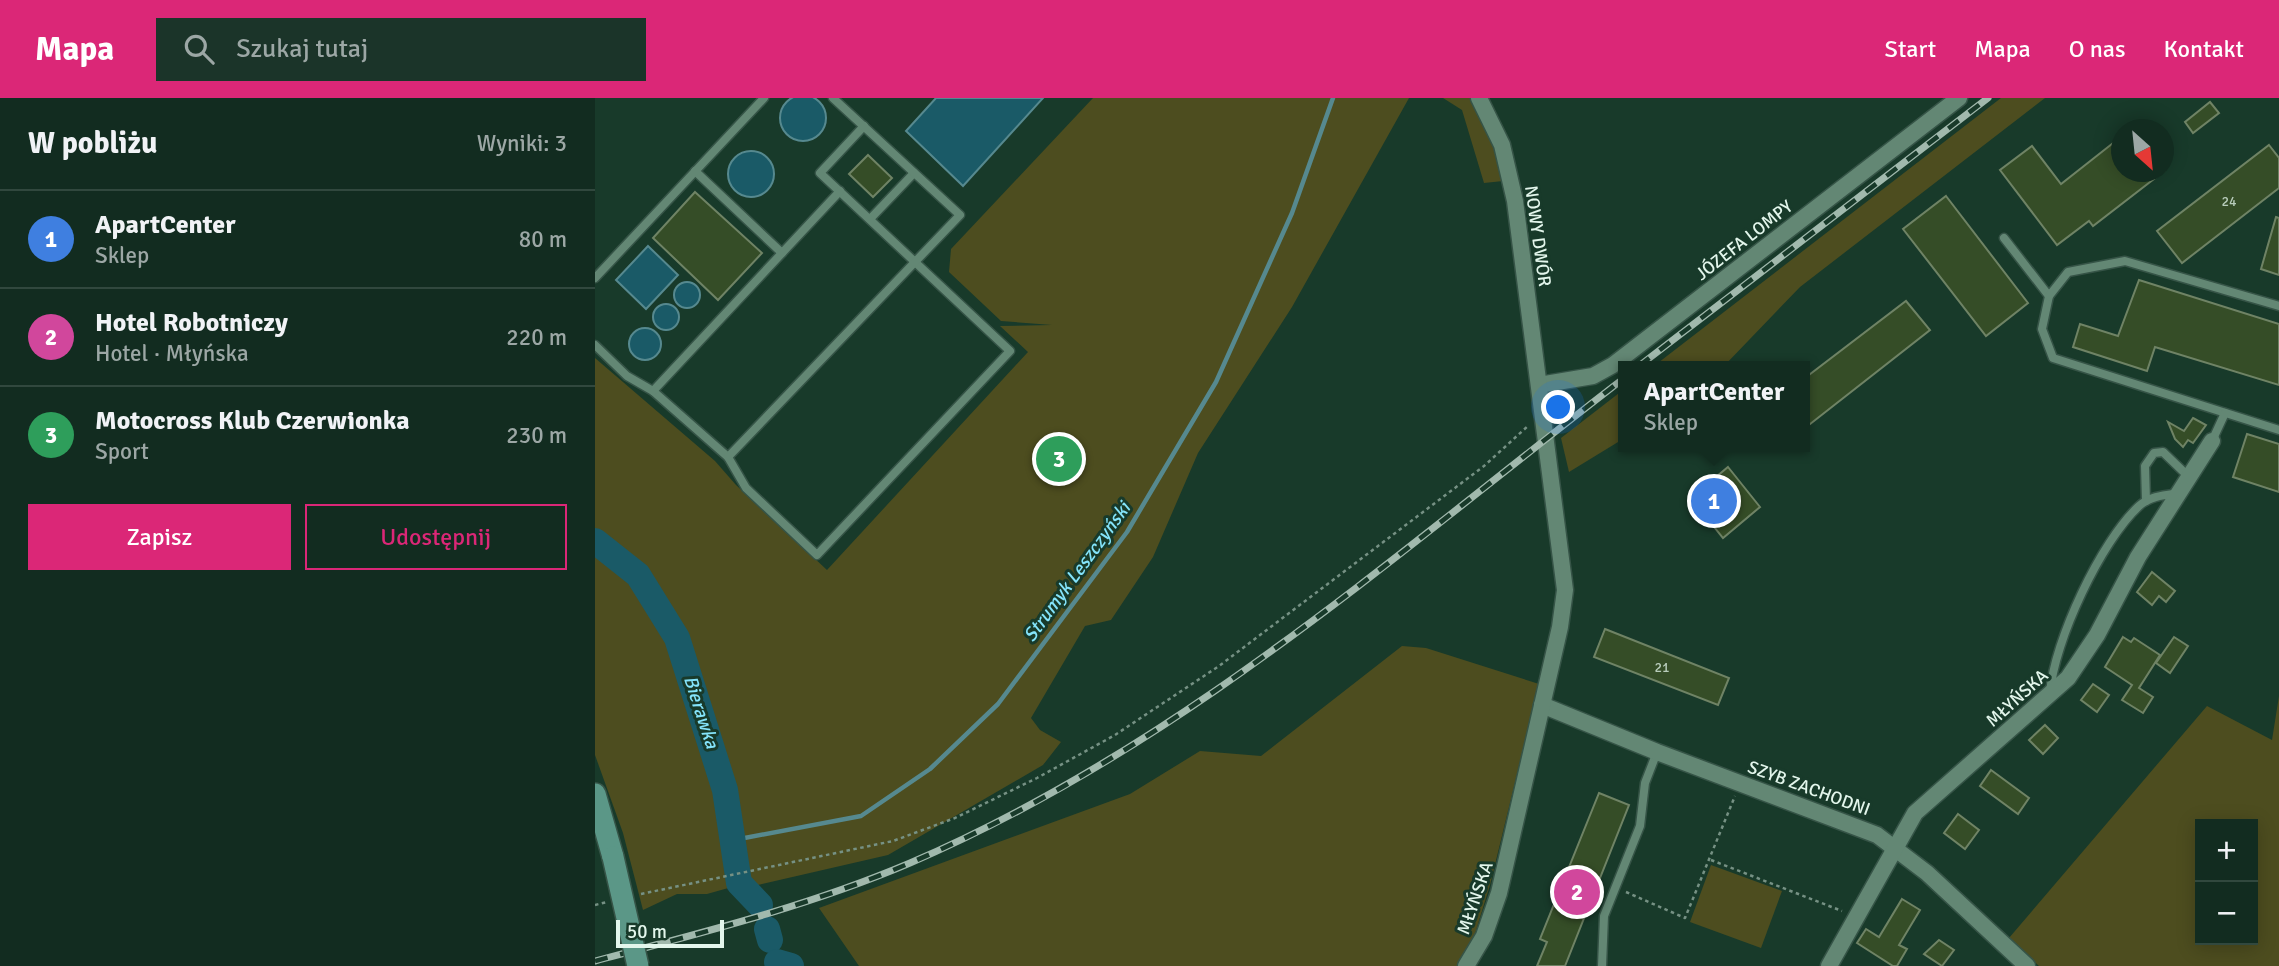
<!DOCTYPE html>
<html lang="pl">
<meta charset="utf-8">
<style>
:root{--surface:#122c20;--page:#1b3429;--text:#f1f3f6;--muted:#9ca7a5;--line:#31483e;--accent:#db2777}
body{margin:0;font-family:Signika,sans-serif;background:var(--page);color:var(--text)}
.controls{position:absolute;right:21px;bottom:21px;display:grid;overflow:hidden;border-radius:0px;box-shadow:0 4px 18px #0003}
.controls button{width:63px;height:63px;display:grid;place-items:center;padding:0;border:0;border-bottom:2px solid var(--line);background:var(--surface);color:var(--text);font:35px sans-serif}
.compass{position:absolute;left:1516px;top:21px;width:63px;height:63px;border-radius:50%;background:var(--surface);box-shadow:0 4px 18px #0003;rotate:153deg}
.scale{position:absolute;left:21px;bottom:18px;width:108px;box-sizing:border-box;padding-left:7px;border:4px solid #e3f6ec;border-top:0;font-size:19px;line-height:24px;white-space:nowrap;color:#e3f6ec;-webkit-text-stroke:5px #183a2a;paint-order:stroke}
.you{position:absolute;left:964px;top:310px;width:24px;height:24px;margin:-18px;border:5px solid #fff;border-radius:50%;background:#1a73e8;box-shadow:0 0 0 10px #1a73e833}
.badge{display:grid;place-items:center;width:46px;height:46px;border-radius:50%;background:var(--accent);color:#fff;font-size:23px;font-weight:700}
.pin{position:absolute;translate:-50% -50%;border:4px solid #fff;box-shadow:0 2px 7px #0006}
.popup{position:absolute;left:1023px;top:263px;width:192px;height:91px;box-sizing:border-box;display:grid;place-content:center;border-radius:0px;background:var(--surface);filter:drop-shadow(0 2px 5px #0005);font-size:23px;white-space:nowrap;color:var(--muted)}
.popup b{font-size:26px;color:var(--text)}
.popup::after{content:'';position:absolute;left:50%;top:100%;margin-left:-14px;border:14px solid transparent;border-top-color:var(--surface)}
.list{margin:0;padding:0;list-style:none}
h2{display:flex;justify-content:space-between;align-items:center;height:91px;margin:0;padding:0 28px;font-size:30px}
h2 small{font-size:23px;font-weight:400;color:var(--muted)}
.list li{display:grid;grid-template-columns:46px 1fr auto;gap:21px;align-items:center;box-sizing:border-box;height:98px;padding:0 28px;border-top:2px solid var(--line)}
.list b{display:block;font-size:26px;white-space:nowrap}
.list p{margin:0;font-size:23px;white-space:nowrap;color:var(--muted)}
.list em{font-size:23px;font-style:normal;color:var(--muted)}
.actions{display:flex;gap:14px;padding:21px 28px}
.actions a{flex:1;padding:16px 0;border:2px solid var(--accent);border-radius:0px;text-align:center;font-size:24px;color:var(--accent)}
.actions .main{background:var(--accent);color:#fff}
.icon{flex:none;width:38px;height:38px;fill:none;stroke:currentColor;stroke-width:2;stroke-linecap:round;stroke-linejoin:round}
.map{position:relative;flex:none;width:1684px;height:868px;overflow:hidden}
header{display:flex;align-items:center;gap:42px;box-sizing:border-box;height:98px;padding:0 35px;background:var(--accent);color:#fff}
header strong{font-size:33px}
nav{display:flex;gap:38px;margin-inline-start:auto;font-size:24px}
.search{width:490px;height:63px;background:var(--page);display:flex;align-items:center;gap:18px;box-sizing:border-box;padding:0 24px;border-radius:0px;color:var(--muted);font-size:26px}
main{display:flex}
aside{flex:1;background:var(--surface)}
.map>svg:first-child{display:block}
.green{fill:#4d4d1f;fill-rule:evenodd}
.water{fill:#1a5a67;stroke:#56898f;stroke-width:2}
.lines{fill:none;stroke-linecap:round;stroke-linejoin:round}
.stream{stroke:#56898f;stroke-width:4.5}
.river{stroke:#1a5a67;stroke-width:26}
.building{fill:#354d27;stroke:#6f8365;stroke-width:2}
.lane-casing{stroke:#365447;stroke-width:11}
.street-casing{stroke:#365447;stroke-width:19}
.secondary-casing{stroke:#365447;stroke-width:24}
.path{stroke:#769184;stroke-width:2.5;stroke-dasharray:3.5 3.5;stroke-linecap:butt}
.lane{stroke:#638774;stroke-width:8}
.street{stroke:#638774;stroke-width:16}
.secondary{stroke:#5b9787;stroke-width:21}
.rail-casing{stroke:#a1b9ad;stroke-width:7}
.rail{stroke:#183a2a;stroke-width:4.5;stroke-dasharray:13;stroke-linecap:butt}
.secondary-bridge-casing{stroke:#365447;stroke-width:24;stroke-linecap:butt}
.secondary-bridge{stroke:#5b9787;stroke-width:21}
.labels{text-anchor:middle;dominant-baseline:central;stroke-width:6;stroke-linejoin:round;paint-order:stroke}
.number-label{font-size:14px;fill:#b8ccbb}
.street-label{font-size:18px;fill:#e3f6ec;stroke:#183a2a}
.water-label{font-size:19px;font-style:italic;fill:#84e4fb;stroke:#183a2a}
</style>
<header>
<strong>Mapa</strong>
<div class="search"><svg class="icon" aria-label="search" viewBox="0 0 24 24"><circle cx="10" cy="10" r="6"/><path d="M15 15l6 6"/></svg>Szukaj tutaj</div>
<nav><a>Start</a><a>Mapa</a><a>O nas</a><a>Kontakt</a></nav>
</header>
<main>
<aside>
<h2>W pobliżu<small>Wyniki: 3</small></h2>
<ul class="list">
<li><span class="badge" style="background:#3f7fe0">1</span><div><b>ApartCenter</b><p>Sklep</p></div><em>80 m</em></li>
<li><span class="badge" style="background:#d1479c">2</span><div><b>Hotel Robotniczy</b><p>Hotel · Młyńska</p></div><em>220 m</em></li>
<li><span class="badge" style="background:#2e9e5b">3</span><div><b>Motocross Klub Czerwionka</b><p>Sport</p></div><em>230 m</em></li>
</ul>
<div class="actions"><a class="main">Zapisz</a><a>Udostępnij</a></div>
</aside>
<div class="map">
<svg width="1684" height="868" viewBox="0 0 1684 868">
<rect width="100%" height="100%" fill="#183a2a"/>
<g class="green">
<path d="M 498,0 L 814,0 L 697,209 L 603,355 L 558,459 L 516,522 L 490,528 L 436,620 L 445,632 L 466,644 L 448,667 L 293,757 L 163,787 L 151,785 L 112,796 L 82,796 L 48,812 L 28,735 L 0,657 L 0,260 L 120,363 L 141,387 L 232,472 L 433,254 L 405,228 L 457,227 L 406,223 L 354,174 L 356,151 Z"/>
<path d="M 848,0 L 876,0 L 896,36 L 908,83 L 889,85 L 867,12 Z"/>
<path d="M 1406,0 L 1450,0 L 1205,189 L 1129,268 L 1059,268 Z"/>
<path d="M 1028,292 L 1028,341 L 974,374 L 966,340 Z"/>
<path d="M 807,548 L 831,550 L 944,586 L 895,787 L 875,852 L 862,868 L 264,868 L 224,810 L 535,696 L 605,653 L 666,658 Z"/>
<path d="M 1684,598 L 1684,868 L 1444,868 L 1414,840 L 1612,608 L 1677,642 ZM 1605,726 L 1658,726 L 1658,842 L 1605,842 Z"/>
<path d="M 1116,767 L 1187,793 L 1166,850 L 1095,824 Z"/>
</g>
<g class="water">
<circle cx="208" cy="20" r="23"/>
<path d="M 341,0 L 448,0 L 368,88 L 311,33 Z"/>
<circle cx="156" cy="76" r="23"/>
<path d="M 53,148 L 83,177 L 51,211 L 21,182 Z"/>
<circle cx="92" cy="197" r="13"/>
<circle cx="71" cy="219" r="13"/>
<circle cx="50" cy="246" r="16"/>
</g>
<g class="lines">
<path class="stream" d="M 139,742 L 266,718 L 335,671 L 403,606 L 532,434 L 621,284 L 697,115 L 738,0"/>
<g class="river">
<path d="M 0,443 L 43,477 L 82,540 L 130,692 L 144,785 L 165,807"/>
<path d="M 172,831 L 175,842"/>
<path d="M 182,864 L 196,868"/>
</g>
</g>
<g class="building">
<path d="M 1615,4 L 1624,15 L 1598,35 L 1590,24 Z"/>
<path d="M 1527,38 L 1527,74 L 1568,74 L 1498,128 L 1494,123 L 1462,147 L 1405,72 L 1437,48 L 1466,86 Z"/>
<path d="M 1674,47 L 1684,60 L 1684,90 L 1587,165 L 1562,133 Z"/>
<path d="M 273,57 L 297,80 L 278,99 L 254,76 Z"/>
<path d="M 100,94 L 167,155 L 123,202 L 58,140 Z"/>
<path d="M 1351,98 L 1433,205 L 1391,238 L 1308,131 Z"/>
<path d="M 1681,119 L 1684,120 L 1684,177 L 1666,171 Z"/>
<path d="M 1544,182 L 1684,226 L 1684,287 L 1560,249 L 1552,273 L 1478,249 L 1485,226 L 1523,238 Z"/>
<path d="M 1311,203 L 1335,232 L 1210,330 L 1210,280 Z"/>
<path d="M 1598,320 L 1611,327 L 1598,345 L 1593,342 L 1588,349 L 1580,341 L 1573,324 L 1589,333 Z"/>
<path d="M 1652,336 L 1684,346 L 1684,394 L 1638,379 Z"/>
<path d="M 1133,369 L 1165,409 L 1128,440 L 1096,400 Z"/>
<path d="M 1557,474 L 1580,493 L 1571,504 L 1564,498 L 1557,507 L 1542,494 Z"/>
<path d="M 1010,531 L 1134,580 L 1123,607 L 999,559 Z"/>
<path d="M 1528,539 L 1536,544 L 1539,540 L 1565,557 L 1544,590 L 1558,599 L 1548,615 L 1527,602 L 1537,587 L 1510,569 Z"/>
<path d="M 1579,539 L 1593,548 L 1575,575 L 1561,565 Z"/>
<path d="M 1498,586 L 1514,597 L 1502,614 L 1486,602 Z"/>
<path d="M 1450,627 L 1463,640 L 1448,656 L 1434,642 Z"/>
<path d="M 1396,672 L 1434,700 L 1423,716 L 1385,688 Z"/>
<path d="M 1004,695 L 1034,707 L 970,868 L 942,868 L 952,844 L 945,841 Z"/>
<path d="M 1363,716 L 1384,732 L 1370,751 L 1349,735 Z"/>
<path d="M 1307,801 L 1325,812 L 1304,847 L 1312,851 L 1302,868 L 1298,868 L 1262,845 L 1271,831 L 1284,839 Z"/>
<path d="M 1344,842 L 1359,852 L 1347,868 L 1329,856 Z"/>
</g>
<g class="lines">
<defs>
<g id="lane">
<path d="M 100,73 L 187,155"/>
<path d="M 275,121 L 319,75"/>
<path d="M 1409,140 L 1454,198 L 1447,231 L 1458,260 L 1684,332"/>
<path d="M 0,180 L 169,0"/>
<path d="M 1454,198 L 1473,174 L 1530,163 L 1684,208"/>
<path d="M 0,247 L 32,278 L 58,293 L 133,359 L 151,390 L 222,457 L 415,253 L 225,75 L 269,28"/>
<path d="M 58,293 L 245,93"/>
<path d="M 1617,343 L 1630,315"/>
<path d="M 133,359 L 365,117 L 238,0"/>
<path d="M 1551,403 L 1550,368 L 1559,355 L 1568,354 L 1594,379"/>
<path d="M 1455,595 C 1459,543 1506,443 1544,408 C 1555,398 1570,397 1584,395"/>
<path d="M 1007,868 L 1009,818 L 1045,728 L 1050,685 L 1062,654"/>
</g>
<g id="street">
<path d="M 944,287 L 998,278 L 1018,267 L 1364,0"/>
<path d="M 947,607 L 1062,654 L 1282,737 L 1332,775 L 1432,868"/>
<path d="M 871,868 L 889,838 L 904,795 L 965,529 L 970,492 L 920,103 L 907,47 L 884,0"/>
<path d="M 1234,868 L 1320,715 L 1473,580 L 1502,537 L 1543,459 L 1617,343"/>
</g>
<path id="secondary" d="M 0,696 L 18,759"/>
</defs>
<use href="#lane" class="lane-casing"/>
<use href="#street" class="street-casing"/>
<use href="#secondary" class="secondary-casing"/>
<g class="path">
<path d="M 1116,762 L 1247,813"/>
<path d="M 1031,794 L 1090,820 L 1140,698"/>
<path d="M 46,796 L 298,743 L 360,720 L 442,680 L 520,637 L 624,568 L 889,368 L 934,327"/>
<path d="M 0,807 L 12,804"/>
</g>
<use href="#lane" class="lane"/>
<use href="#street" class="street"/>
<use href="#secondary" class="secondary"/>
<defs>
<g id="rail">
<path d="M 1044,268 L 1393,0"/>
<path d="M 0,863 C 106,835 214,808 315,765 C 583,650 799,457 1028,281"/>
</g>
</defs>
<use href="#rail" class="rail-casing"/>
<use href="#rail" class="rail"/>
<defs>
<path id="secondary-bridge" d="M 18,759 L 43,868"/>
</defs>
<use href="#secondary-bridge" class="secondary-bridge-casing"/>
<use href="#secondary-bridge" class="secondary-bridge"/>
</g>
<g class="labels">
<g class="number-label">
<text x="1634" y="103">24</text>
<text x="1067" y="569">21</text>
</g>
<g class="street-label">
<text transform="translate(943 138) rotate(82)">NOWY DWÓR</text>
<text transform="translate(1149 142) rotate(-38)">JÓZEFA LOMPY</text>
<text transform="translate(1422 600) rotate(-42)">MŁYŃSKA</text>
<text transform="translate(1214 690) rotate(20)">SZYB ZACHODNI</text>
<text transform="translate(880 800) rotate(-71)">MŁYŃSKA</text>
</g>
<g class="water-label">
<text transform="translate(482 474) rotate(-54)">Strumyk Leszczyński</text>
<text transform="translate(106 614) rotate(72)">Bierawka</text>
</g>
</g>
</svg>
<div class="controls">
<button>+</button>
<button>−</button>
</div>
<svg class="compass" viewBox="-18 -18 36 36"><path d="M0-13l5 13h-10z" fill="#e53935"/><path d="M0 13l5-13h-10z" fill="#9ca7a5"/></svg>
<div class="scale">50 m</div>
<div class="you"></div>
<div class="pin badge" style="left:1119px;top:403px;background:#3f7fe0">1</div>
<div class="popup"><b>ApartCenter</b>Sklep</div>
<div class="pin badge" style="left:982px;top:794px;background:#d1479c">2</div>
<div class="pin badge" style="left:464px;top:361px;background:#2e9e5b">3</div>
</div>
</main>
